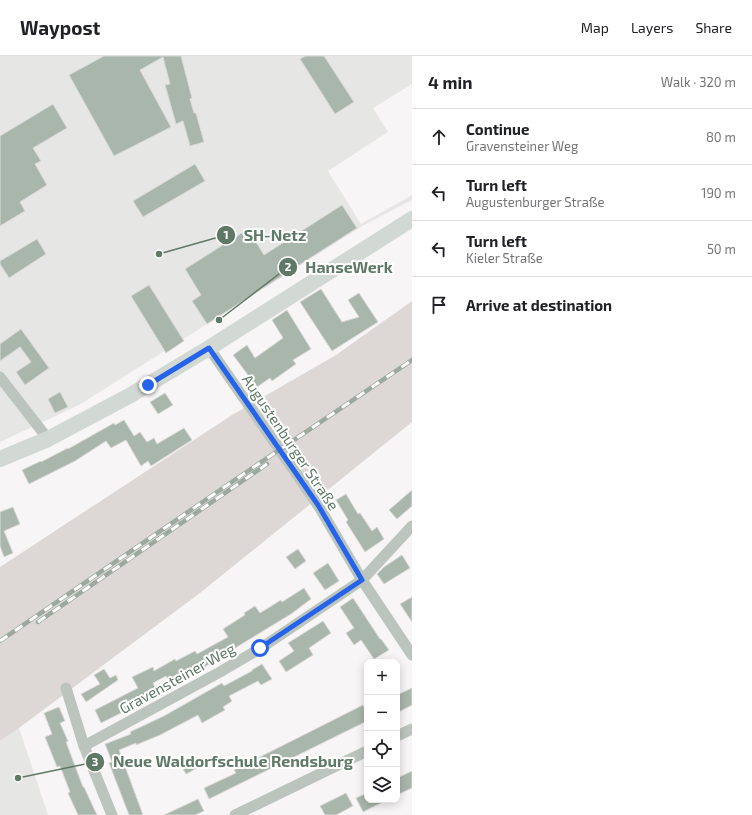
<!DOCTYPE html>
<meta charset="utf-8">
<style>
:root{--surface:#fff;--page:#f6f6f6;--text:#202124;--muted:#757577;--line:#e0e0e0}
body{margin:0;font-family:"Exo 2",sans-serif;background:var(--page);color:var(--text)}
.controls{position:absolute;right:12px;bottom:12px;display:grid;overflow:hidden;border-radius:8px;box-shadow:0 2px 10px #0003}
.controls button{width:36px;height:36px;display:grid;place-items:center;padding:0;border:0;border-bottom:1px solid var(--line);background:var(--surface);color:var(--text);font:20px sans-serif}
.stop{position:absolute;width:12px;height:12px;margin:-9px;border:3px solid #2563eb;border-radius:50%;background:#fff}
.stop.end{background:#2563eb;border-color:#fff;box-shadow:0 1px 4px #0008}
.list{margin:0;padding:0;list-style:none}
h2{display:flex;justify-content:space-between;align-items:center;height:52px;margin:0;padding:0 16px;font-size:17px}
h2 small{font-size:13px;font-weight:400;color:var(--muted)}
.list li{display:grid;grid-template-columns:26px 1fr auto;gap:12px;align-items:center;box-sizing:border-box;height:56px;padding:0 16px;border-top:1px solid var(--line)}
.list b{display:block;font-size:15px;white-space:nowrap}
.list p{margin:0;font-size:13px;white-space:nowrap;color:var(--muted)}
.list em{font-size:13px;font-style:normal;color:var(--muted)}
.icon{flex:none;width:22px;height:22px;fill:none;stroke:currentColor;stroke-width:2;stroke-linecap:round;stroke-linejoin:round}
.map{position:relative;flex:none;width:412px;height:759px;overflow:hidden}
header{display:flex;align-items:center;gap:24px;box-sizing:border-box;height:56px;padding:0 20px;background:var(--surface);border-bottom:1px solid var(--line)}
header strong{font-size:19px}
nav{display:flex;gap:22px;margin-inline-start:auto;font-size:14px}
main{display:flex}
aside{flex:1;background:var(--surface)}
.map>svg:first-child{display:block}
.built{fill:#e6e7e5}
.green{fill:#ddd8d5}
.building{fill:#a9b6ab;stroke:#dad8d8}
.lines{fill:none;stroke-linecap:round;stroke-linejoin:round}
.street{stroke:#bbc4bd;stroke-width:11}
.secondary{stroke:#d2d9d4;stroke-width:16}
.rail-casing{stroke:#9ba99f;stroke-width:4.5}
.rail{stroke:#fff;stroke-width:3;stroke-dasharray:9;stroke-linecap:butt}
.route{stroke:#2563eb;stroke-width:5}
.labels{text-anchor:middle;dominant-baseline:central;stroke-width:4;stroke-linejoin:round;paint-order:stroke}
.street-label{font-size:15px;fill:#607966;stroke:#fff}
.leader{fill:none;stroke:#607966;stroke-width:1.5}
.callout-dot{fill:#607966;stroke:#fff;stroke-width:1.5}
.mark-label{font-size:12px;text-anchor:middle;font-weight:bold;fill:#fff}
.callout-label{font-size:16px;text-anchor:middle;font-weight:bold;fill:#607966;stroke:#fff;stroke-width:4;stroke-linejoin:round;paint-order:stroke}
</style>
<header>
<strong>Waypost</strong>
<nav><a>Map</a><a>Layers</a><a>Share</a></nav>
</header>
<main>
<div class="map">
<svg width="412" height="759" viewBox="0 0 412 759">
<rect width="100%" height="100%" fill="#f8f5f6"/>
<g class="built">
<path d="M 0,0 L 412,0 L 412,28 L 373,52 L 388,76 L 328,115 L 361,168 L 412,139 L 412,144 L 364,169 L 79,349 L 0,386 Z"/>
<path d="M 19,672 L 48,759 L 0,759 L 0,685 Z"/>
</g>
<path class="green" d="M 412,245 L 412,366 L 200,537 L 19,672 L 0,685 L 0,511 L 232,359 L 336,299 Z"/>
<g class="building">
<path d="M 104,0 L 181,0 L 192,42 L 190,43 L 194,57 L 196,57 L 204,86 L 190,90 L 183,65 L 176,68 L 165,29 L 170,28 L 163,1 L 140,14 L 171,71 L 114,100 L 69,19 Z"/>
<path d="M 305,0 L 324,0 L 354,46 L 335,58 L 300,3 Z"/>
<path d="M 53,48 L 67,72 L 33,92 L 41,105 L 35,108 L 47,129 L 20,146 L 25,155 L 0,170 L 0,80 Z"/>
<path d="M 195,108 L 205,125 L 143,161 L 133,145 Z"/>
<path d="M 342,149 L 357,172 L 207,268 L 192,245 L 201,239 L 185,213 L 248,173 L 264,199 Z"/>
<path d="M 37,183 L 46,198 L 9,222 L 0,208 L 0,205 Z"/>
<path d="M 149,229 L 184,285 L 166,297 L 131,240 Z"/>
<path d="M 321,233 L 342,266 L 359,261 L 348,244 L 359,237 L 378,266 L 332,295 L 300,246 Z"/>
<path d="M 287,254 L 311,293 L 293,304 L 296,308 L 272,325 L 270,322 L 257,331 L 233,299 L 247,289 L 255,302 L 283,282 L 272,264 Z"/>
<path d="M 21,273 L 49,312 L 25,329 L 16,316 L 31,306 L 20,291 L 0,305 L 0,288 Z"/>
<path d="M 60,336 L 68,351 L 55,357 L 48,343 Z"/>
<path d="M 165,337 L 173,349 L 158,358 L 150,346 Z"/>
<path d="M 124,364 L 134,380 L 140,376 L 147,386 L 154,382 L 157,388 L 184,372 L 192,384 L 151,410 L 148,405 L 141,410 L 126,384 L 111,392 L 106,385 L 75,405 L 29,428 L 22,414 L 41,405 L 41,406 L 68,392 L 68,393 L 114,367 L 115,369 Z"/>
<path d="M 412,434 L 412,450 L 397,463 L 389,454 Z"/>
<path d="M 346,438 L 358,458 L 360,457 L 372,475 L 377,471 L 384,483 L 365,496 L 346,466 L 348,464 L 336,444 Z"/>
<path d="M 13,451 L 20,468 L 4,475 L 13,497 L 4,501 L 0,490 L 0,456 Z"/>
<path d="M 298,493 L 306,505 L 295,513 L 286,501 Z"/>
<path d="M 402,499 L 410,512 L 384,528 L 377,518 L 384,511 Z"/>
<path d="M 328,507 L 339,525 L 325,534 L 313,517 Z"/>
<path d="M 304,532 L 311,543 L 291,558 L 227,597 L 228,598 L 171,629 L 166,620 L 153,627 L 157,636 L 134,648 L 135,650 L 101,667 L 95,654 L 138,632 L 132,621 L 153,611 L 154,615 L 175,603 L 176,605 L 195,595 L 197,598 L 228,581 L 223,573 L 245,559 L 244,557 L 255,550 L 260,557 L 281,544 L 282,546 Z"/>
<path d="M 412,541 L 412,566 L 400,548 Z"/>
<path d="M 353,542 L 380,583 L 381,583 L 389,594 L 374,603 L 361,584 L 354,589 L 346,577 L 354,572 L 340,551 Z"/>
<path d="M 323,565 L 331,577 L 309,592 L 313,599 L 286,616 L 279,605 L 294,595 L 288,587 Z"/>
<path d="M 262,608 L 272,623 L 261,629 L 258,625 L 229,640 L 232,645 L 223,651 L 225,654 L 202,667 L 198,659 L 160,679 L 136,689 L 136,687 L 119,694 L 143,759 L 129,759 L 109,707 L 112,706 L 105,688 L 131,678 L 130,676 L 164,660 L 222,627 L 224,630 L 252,615 L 252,614 Z"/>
<path d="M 104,613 L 110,622 L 116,619 L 118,624 L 86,646 L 81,638 L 100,628 L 94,619 Z"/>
<path d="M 412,632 L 412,649 L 397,657 L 397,639 Z"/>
<path d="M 363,649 L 367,657 L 367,665 L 209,743 L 204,732 L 236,717 L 234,714 Z"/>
<path d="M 59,651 L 65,665 L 60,667 L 68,685 L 66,686 L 83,731 L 84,731 L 97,759 L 78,759 L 68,737 L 70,736 L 60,710 L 57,711 L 45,681 L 52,678 L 44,657 Z"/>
<path d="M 194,702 L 199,711 L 186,718 L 181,709 Z"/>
<path d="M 412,715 L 412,732 L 397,739 L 397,722 Z"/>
<path d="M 346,737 L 353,750 L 336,759 L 325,759 L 320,750 Z"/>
<path d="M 367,737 L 367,744 L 387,744 L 363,756 L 356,742 Z"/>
<path d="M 198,743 L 204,755 L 195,759 L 164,759 Z"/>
</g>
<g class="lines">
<g class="street">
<path d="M 209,292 L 318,449 L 362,524 L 412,599"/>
<path d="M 0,321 L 48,383"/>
<path d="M 66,632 L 84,690"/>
<path d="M 397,680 L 412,673"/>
<path d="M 112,759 L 84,690 L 220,616 L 261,592 L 362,524 L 412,470"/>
<path d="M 235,759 L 367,695"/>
</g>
<path class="secondary" d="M 0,403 L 48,383 L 129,340 L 209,292 L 412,163"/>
<defs>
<g id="rail">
<path d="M 38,566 L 267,408"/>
<path d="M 0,585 L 223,432 L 412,304"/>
</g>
</defs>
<use href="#rail" class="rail-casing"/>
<use href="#rail" class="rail"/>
</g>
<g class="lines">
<path class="route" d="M 148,329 L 209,292 L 318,449 L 362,524 L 260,592"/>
</g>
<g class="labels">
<g class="street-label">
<text transform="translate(291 386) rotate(56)">Augustenburger Straße</text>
<text transform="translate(177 622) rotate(-29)">Gravensteiner Weg</text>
</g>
</g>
<path class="leader" d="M159 198L226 179M219 264L288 211M18 722L95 706"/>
<g class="callout-dot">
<circle cx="159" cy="198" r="4"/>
<circle cx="219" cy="264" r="4"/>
<circle cx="18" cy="722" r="4"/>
<circle cx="226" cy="179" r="10"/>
<circle cx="288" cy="211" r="10"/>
<circle cx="95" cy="706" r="10"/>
</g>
<g class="mark-label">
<text x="226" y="183">1</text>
<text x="288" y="215">2</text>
<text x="95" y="710">3</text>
</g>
<g class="callout-label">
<text x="275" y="185">SH-Netz</text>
<text x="349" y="217">HanseWerk</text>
<text x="233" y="711">Neue Waldorfschule Rendsburg</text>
</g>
</svg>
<div class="controls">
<button>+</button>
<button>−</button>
<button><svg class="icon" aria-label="locate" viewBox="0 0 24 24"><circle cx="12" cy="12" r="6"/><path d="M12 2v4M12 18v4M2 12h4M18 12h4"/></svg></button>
<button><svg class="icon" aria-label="layers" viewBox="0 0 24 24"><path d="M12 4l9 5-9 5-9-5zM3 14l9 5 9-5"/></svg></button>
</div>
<div class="stop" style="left:260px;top:592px"></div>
<div class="stop end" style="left:148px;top:329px"></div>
</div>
<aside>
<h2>4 min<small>Walk · 320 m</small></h2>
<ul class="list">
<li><svg class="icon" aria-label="ahead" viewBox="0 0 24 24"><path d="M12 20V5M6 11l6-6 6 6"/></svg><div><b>Continue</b><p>Gravensteiner Weg</p></div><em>80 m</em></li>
<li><svg class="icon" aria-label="left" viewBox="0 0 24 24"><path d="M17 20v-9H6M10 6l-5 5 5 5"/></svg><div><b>Turn left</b><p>Augustenburger Straße</p></div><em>190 m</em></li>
<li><svg class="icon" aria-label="left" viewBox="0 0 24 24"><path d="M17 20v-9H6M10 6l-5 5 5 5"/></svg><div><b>Turn left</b><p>Kieler Straße</p></div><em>50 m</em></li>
<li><svg class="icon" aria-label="arrive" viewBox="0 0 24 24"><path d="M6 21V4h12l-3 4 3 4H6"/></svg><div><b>Arrive at destination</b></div></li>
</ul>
</aside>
</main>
